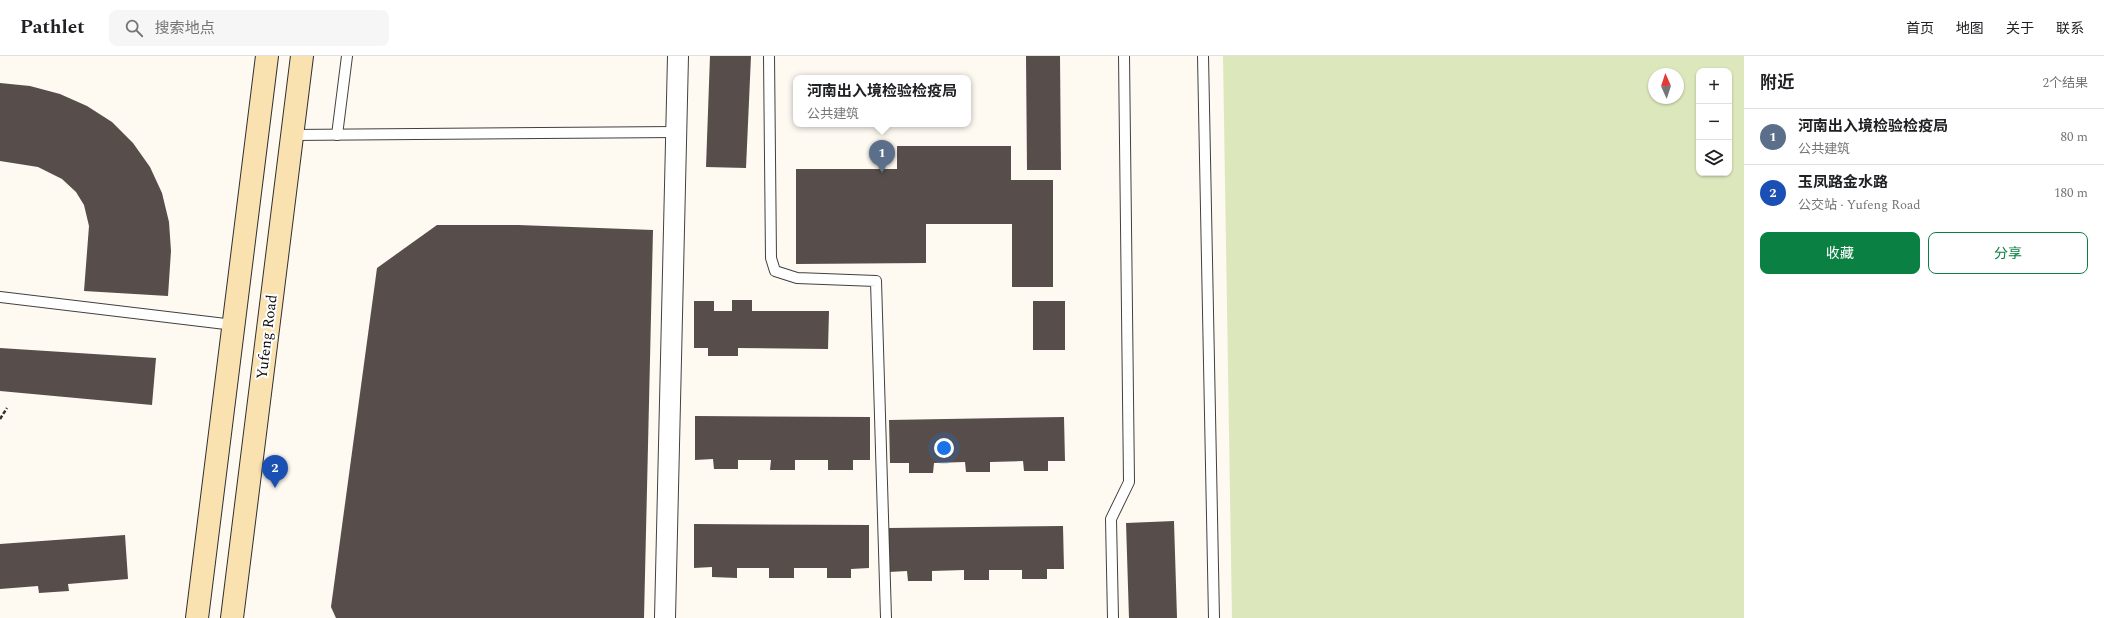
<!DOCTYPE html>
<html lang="zh">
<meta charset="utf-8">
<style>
:root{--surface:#fff;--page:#f6f6f6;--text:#202124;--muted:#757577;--line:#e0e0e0;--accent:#0b8043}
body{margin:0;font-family:Spectral,"Noto Sans SC",serif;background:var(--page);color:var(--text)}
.controls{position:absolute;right:12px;top:12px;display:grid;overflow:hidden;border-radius:8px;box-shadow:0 1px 3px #0004}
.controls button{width:36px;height:36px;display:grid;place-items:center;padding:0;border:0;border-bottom:1px solid var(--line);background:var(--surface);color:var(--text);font:20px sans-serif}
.compass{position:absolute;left:1648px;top:12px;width:36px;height:36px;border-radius:50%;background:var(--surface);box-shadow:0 1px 3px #0004;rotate:357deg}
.you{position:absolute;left:944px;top:392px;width:14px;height:14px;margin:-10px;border:3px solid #fff;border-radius:50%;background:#1a73e8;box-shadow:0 0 0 6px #1a73e833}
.badge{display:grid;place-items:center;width:26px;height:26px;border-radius:50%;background:var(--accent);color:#fff;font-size:13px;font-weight:700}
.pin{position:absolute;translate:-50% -33px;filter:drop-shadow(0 1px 2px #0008)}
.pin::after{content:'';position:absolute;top:21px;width:14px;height:12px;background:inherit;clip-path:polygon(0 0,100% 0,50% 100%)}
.popup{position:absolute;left:793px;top:19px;width:178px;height:52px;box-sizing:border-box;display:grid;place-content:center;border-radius:8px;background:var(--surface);filter:drop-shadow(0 1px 3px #0005);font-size:13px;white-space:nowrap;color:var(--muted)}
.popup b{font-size:15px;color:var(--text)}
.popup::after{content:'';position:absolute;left:50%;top:100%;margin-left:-8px;border:8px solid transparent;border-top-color:var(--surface)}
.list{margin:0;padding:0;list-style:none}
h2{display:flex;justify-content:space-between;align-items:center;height:52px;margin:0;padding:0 16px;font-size:17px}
h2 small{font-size:13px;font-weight:400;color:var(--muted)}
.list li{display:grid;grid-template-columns:26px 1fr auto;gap:12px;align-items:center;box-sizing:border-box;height:56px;padding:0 16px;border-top:1px solid var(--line)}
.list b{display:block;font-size:15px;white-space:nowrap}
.list p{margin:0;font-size:13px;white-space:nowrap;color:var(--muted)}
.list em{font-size:13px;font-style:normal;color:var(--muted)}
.actions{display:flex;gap:8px;padding:12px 16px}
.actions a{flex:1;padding:9px 0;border:1px solid var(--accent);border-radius:8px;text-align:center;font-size:14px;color:var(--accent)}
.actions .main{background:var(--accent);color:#fff}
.icon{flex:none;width:22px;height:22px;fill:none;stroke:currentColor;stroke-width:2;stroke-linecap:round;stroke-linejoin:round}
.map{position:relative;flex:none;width:1744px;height:562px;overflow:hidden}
header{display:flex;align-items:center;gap:24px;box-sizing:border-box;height:56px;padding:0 20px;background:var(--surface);border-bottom:1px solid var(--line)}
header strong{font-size:19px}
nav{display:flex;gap:22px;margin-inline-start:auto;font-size:14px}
.search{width:280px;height:36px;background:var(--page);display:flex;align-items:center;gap:10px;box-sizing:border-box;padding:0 14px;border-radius:8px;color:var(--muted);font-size:15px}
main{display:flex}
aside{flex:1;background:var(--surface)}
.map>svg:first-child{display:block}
.green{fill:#dce7bc;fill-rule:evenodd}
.building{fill:#574d4b}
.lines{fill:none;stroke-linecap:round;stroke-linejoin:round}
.lane-casing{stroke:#414141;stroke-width:12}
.street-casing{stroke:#414141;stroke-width:22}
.secondary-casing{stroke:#303030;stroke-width:24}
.path{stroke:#303030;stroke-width:2.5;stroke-dasharray:4 2;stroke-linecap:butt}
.lane{stroke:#fff;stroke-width:10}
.street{stroke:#fff;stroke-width:20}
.secondary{stroke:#fae1b0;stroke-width:22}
.labels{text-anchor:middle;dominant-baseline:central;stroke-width:4;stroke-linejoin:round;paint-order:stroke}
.street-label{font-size:15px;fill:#0e0e0e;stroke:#fff}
</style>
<header>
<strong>Pathlet</strong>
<div class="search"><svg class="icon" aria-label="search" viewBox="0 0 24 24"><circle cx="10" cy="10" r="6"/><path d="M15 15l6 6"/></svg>搜索地点</div>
<nav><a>首页</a><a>地图</a><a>关于</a><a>联系</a></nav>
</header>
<main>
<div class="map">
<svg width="1744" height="562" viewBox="0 0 1744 562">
<rect width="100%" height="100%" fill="#fef9f1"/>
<path class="green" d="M 1223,0 L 1744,0 L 1744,562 L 1232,562 ZM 1699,15 L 1729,15 L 1729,117 L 1699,117 ZM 1654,18 L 1678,18 L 1678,42 L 1654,42 Z"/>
<g class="building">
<path d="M 710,0 L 751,0 L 746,112 L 706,111 Z"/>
<path d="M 1026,0 L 1060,0 L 1061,114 L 1027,114 Z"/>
<path d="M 0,27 L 30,30 L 60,38 L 87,50 L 112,66 L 133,87 L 150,111 L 162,137 L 169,166 L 171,195 L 168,240 L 84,235 L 89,170 L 84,149 L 76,136 L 62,123 L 38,111 L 0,105 Z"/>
<path d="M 897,90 L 1011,90 L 1011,124 L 1053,124 L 1053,231 L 1012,231 L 1012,168 L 926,168 L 926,207 L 796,208 L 796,113 L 897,113 Z"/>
<path d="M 437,169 L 518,169 L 653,174 L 644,562 L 336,562 L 331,551 L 377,212 Z"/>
<path d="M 732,244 L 752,244 L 752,255 L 829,255 L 828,293 L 738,292 L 738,300 L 708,300 L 708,292 L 694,292 L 694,245 L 714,245 L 714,255 L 732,255 Z"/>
<rect x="1033" y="245" width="32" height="49"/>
<path d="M 0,292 L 156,302 L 152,349 L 0,335 Z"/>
<path d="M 695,360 L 870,361 L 870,404 L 853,404 L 853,414 L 828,414 L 828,404 L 795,404 L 795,414 L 770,414 L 771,404 L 738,404 L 738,413 L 714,413 L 713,403 L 695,404 Z"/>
<path d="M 1064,361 L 1065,405 L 1048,405 L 1048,415 L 1024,415 L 1023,405 L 990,406 L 990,416 L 966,416 L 965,406 L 934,407 L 933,417 L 909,417 L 909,407 L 890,407 L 889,364 Z"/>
<path d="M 1174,465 L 1177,562 L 1129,562 L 1126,467 Z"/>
<path d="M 694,468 L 869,469 L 869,512 L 851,513 L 851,522 L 827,522 L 827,512 L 794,512 L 794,522 L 769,522 L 769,512 L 737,512 L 737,522 L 712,521 L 712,511 L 694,512 Z"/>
<path d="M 1063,470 L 1064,513 L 1047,513 L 1047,523 L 1022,523 L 1022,514 L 989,514 L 989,524 L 964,524 L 964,514 L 932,515 L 932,525 L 908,525 L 907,515 L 889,516 L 888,472 Z"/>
<path d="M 125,479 L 128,523 L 68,528 L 69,535 L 39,537 L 38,530 L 0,533 L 0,488 Z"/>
</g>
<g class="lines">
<defs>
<g id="lane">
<path d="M 769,0 L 771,202 L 775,215 L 797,222 L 876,225 L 886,562"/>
<path d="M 1203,0 L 1214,562"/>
<path d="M 292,79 L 677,76"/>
<path d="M 337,79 L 347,0"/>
<path d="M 0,241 L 234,269"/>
<path d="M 1113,562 L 1111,463 L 1129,426 L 1124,0"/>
</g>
<path id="street" d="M 665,562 L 678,0"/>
<g id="secondary">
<path d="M 197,562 L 267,0"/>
<path d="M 232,562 L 302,0"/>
</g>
</defs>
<use href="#lane" class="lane-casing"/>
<use href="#street" class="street-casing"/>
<use href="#secondary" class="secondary-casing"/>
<path class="path" d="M 0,363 L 7,352"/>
<use href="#lane" class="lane"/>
<use href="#street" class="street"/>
<use href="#secondary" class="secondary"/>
</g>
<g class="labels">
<g class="street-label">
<text transform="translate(267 281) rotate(-83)">Yufeng Road</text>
</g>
</g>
</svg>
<div class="controls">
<button>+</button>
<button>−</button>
<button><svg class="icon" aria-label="layers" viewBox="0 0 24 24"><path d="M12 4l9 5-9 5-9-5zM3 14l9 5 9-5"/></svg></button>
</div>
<svg class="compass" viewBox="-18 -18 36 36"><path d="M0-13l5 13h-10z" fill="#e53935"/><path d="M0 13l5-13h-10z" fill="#757577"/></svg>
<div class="you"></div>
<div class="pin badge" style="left:882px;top:117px;background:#5c6f8a">1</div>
<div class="popup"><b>河南出入境检验检疫局</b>公共建筑</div>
<div class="pin badge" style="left:275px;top:432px;background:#1a4fb4">2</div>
</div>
<aside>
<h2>附近<small>2个结果</small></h2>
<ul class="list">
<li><span class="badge" style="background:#5c6f8a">1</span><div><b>河南出入境检验检疫局</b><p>公共建筑</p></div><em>80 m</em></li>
<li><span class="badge" style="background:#1a4fb4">2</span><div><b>玉凤路金水路</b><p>公交站 · Yufeng Road</p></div><em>180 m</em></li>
</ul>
<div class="actions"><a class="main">收藏</a><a>分享</a></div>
</aside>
</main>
